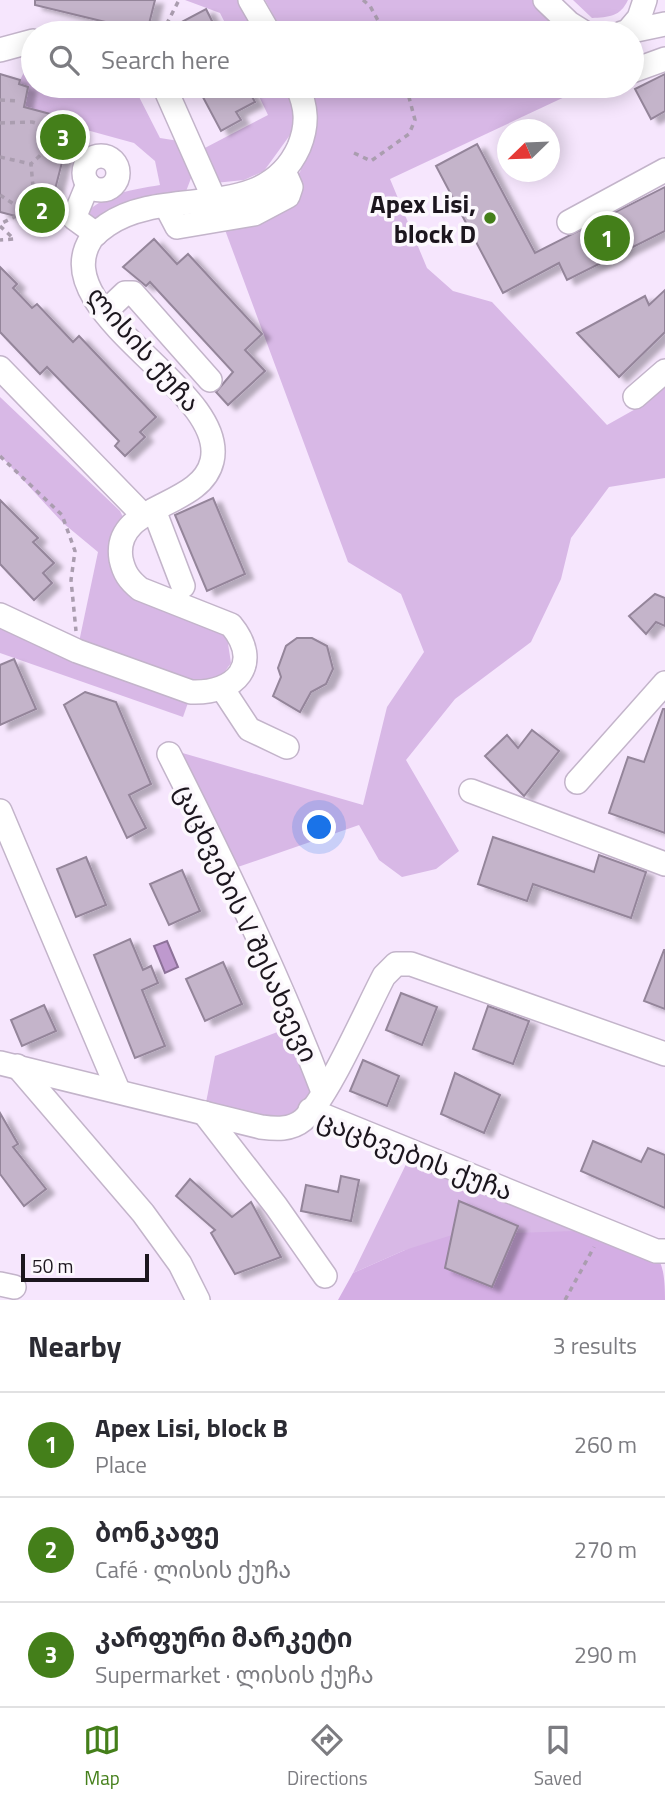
<!DOCTYPE html>
<meta charset="utf-8">
<style>
:root{--surface:#fff;--page:#f7f7f7;--text:#2b2b33;--muted:#7c7c81;--line:#e1e1e2;--accent:#447f1a}
body{margin:0;font-family:"Titillium Web","Noto Sans Georgian",sans-serif;background:var(--page);color:var(--text)}
.compass{position:absolute;left:497px;top:119px;width:63px;height:63px;border-radius:50%;background:var(--surface);box-shadow:0 4px 18px #0003;rotate:247deg}
.scale{position:absolute;left:21px;bottom:18px;width:128px;box-sizing:border-box;padding-left:7px;border:4px solid #1c161e;border-top:0;font-size:19px;line-height:24px;white-space:nowrap;color:#1c161e;-webkit-text-stroke:5px #fcf8fd;paint-order:stroke}
.you{position:absolute;left:320px;top:828px;width:24px;height:24px;margin:-18px;border:5px solid #fff;border-radius:50%;background:#1a73e8;box-shadow:0 0 0 10px #1a73e833}
.badge{display:grid;place-items:center;width:46px;height:46px;border-radius:50%;background:var(--accent);color:#fff;font-size:23px;font-weight:700}
.pin{position:absolute;translate:-50% -50%;border:4px solid #fff;box-shadow:0 2px 7px #0006}
.list{margin:0;padding:0;list-style:none}
h2{display:flex;justify-content:space-between;align-items:center;height:91px;margin:0;padding:0 28px;font-size:30px}
h2 small{font-size:23px;font-weight:400;color:var(--muted)}
.list li{display:grid;grid-template-columns:46px 1fr auto;gap:21px;align-items:center;box-sizing:border-box;height:105px;padding:0 28px;border-top:2px solid var(--line)}
.list b{display:block;font-size:26px;white-space:nowrap}
.list p{margin:0;font-size:23px;white-space:nowrap;color:var(--muted)}
.list em{font-size:23px;font-style:normal;color:var(--muted)}
.icon{flex:none;width:38px;height:38px;fill:none;stroke:currentColor;stroke-width:2;stroke-linecap:round;stroke-linejoin:round}
.map{position:relative;flex:none;width:665px;height:1300px;overflow:hidden}
.search{position:absolute;background:var(--surface);box-shadow:0 4px 18px #0003;left:21px;right:21px;top:21px;height:77px;display:flex;align-items:center;gap:18px;box-sizing:border-box;padding:0 24px;border-radius:38px;color:var(--muted);font-size:26px}
.sheet{height:406px;background:var(--surface)}
nav{display:flex;justify-content:space-around;align-items:center;box-sizing:border-box;height:98px;border-top:2px solid var(--line);background:var(--surface);font-size:19px;color:var(--muted)}
nav a{display:grid;justify-items:center;gap:4px}
nav .on{color:var(--accent)}
.map>svg:first-child{display:block}
.green{fill:#d8b8e6}
.forest{fill:#d4aee4}
.water{fill:#be99ce;stroke:#8d7299;stroke-width:2}
.building{fill:#c4b4ca;stroke:#94859a;stroke-width:2;filter:url(#shadow)}
.lines{fill:none;stroke-linecap:round;stroke-linejoin:round}
.minor-casing{stroke:#c3b4ca;stroke-width:26}
.path{stroke:#aa9daf;stroke-width:3.5;stroke-dasharray:5 5;stroke-linecap:butt}
.minor{stroke:#fff;stroke-width:23}
.poi-dot{fill:#447f1a;stroke:#fcf8fd;stroke-width:2.5}
.labels{text-anchor:middle;dominant-baseline:central;stroke-width:7;stroke-linejoin:round;paint-order:stroke}
.poi-label{font-size:26px;font-weight:bold;fill:#1c161e;stroke:#fcf8fd;text-anchor:end}
.street-label{font-size:26px;fill:#1c161e;stroke:#fcf8fd}
</style>
<div class="map">
<svg width="665" height="1300" viewBox="0 0 665 1300">
<defs>
<filter id="shadow"><feDropShadow dx="8" dy="4.5" stdDeviation="2" flood-color="#0004"/></filter>
</defs>
<rect width="100%" height="100%" fill="#f6e6fd"/>
<g class="green">
<path d="M 185,0 L 245,0 L 263,33 L 230,33 L 220,13 Z"/>
<path d="M 265,0 L 538,0 L 571,33 L 283,33 Z"/>
<path d="M 573,0 L 628,0 C 620,17 609,17 592,18 Z"/>
<path d="M 33,55 L 33,86 L 134,87 L 160,138 L 179,141 L 193,173 L 185,194 L 90,224 L 84,214 C 108,193 130,190 160,185 L 155,161 L 134,143 L 72,126 L 46,224 L 0,212 L 0,74 L 20,80 Z"/>
<path d="M 254,86 L 287,86 L 297,110 L 290,135 L 264,171 L 244,180 L 215,183 L 201,150 L 268,115 Z"/>
<path d="M 309,86 L 588,86 L 390,179 L 427,268 L 453,291 L 492,302 L 607,425 L 639,407 L 665,384 L 665,478 L 609,487 L 571,538 L 561,579 L 531,642 L 455,699 L 406,760 L 459,851 L 436,869 L 402,877 L 379,860 L 359,825 L 232,869 L 179,752 L 363,805 L 387,707 L 424,652 L 401,594 L 348,562 L 218,211 L 282,187 L 300,172 L 316,122 Z"/>
<path d="M 0,397 L 120,511 L 125,521 L 116,569 L 219,627 L 227,637 L 231,663 L 223,674 L 199,684 L 79,642 L 98,552 L 63,523 L 0,455 Z"/>
<path d="M 0,626 L 189,700 L 183,717 L 0,653 Z"/>
<path d="M 293,1026 L 323,1092 L 304,1120 L 204,1113 L 215,1056 Z"/>
<path d="M 412,1152 L 603,1230 L 405,1250 L 353,1273 Z"/>
</g>
<path class="forest" d="M 603,1230 C 651,1249 665,1243 665,1300 L 338,1300 L 353,1273 L 405,1250 L 452,1235 Z"/>
<path class="water" d="M 167,941 L 178,967 L 165,973 L 154,946 Z"/>
<g class="building">
<path d="M 35,0 L 155,0 L 147,32 L 35,5 Z"/>
<path d="M 206,9 L 218,33 L 161,33 Z"/>
<path d="M 0,74 L 20,80 L 19,84 L 28,87 L 24,107 L 73,120 L 46,224 L 0,212 Z"/>
<path d="M 665,74 L 665,111 L 651,119 L 635,89 Z"/>
<path d="M 197,86 L 246,86 L 255,102 L 236,112 L 241,120 L 221,131 Z"/>
<path d="M 477,144 L 535,253 L 665,187 L 665,231 L 567,280 L 559,263 L 503,293 L 436,166 Z"/>
<path d="M 154,239 L 177,264 L 188,254 L 262,334 L 245,350 L 265,371 L 228,405 L 216,392 L 233,372 L 150,282 L 146,286 L 123,267 Z"/>
<path d="M 0,267 L 17,284 L 13,288 L 32,308 L 37,304 L 73,342 L 79,336 L 156,417 L 140,432 L 145,437 L 125,456 L 115,446 L 119,441 L 47,367 L 40,374 L 0,332 Z"/>
<path d="M 665,290 L 665,332 L 619,377 L 577,333 L 645,296 L 649,305 Z"/>
<path d="M 213,498 L 245,574 L 207,591 L 175,515 Z"/>
<path d="M 0,500 L 38,538 L 33,542 L 54,563 L 43,573 L 52,583 L 34,600 L 0,564 Z"/>
<path d="M 655,594 L 665,598 L 665,626 L 656,622 L 646,634 L 629,616 Z"/>
<path d="M 297,638 L 312,638 L 327,646 L 333,669 L 326,684 L 311,692 L 300,712 L 273,696 L 281,677 L 278,668 L 286,646 Z"/>
<path d="M 14,659 L 36,709 L 0,725 L 0,665 Z"/>
<path d="M 85,692 L 116,702 L 151,784 L 129,795 L 146,828 L 127,838 L 64,705 Z"/>
<path d="M 663,709 L 665,709 L 665,833 L 609,813 L 628,757 L 644,762 Z"/>
<path d="M 532,730 L 559,751 L 524,796 L 485,756 L 507,735 L 518,748 Z"/>
<path d="M 493,837 L 594,872 L 599,855 L 646,872 L 631,918 L 533,884 L 527,901 L 478,884 Z"/>
<path d="M 86,857 L 106,905 L 76,917 L 57,869 Z"/>
<path d="M 182,870 L 200,911 L 169,925 L 150,884 Z"/>
<path d="M 130,939 L 143,970 L 151,966 L 158,983 L 142,990 L 165,1046 L 135,1058 L 94,955 Z"/>
<path d="M 664,950 L 665,950 L 665,1009 L 644,1001 Z"/>
<path d="M 223,962 L 242,1004 L 205,1021 L 186,979 Z"/>
<path d="M 401,993 L 437,1007 L 422,1045 L 386,1030 Z"/>
<path d="M 44,1005 L 56,1031 L 22,1046 L 11,1020 Z"/>
<path d="M 488,1006 L 529,1021 L 513,1064 L 473,1049 Z"/>
<path d="M 363,1060 L 399,1076 L 387,1106 L 350,1091 Z"/>
<path d="M 455,1073 L 500,1095 L 484,1133 L 441,1114 Z"/>
<path d="M 0,1113 L 18,1144 L 13,1147 L 46,1189 L 24,1206 L 0,1174 Z"/>
<path d="M 593,1141 L 641,1162 L 648,1148 L 665,1155 L 665,1208 L 581,1171 Z"/>
<path d="M 341,1176 L 359,1180 L 351,1221 L 301,1211 L 306,1185 L 338,1192 Z"/>
<path d="M 190,1179 L 232,1217 L 251,1202 L 281,1257 L 235,1274 L 211,1233 L 215,1230 L 176,1196 Z"/>
<path d="M 459,1201 L 518,1226 L 492,1287 L 445,1268 Z"/>
</g>
<g class="lines">
<defs>
<g id="minor">
<path d="M 250,0 L 269,33"/>
<path d="M 545,0 L 569,23 L 585,33"/>
<path d="M 628,31 L 639,18 L 645,0"/>
<path d="M 622,33 L 665,24"/>
<path d="M 0,50 L 33,41"/>
<path d="M 632,71 L 665,59"/>
<path d="M 164,86 L 215,201"/>
<circle cx="101" cy="173" r="17"/>
<path d="M 88,184 L 74,218 L 96,234"/>
<path d="M 166,206 L 177,227 L 254,214 L 288,196 L 291,187 L 284,171"/>
<path d="M 569,222 L 665,170"/>
<path d="M 106,311 L 125,293 L 133,293 L 210,380"/>
<path d="M 0,368 L 143,515"/>
<path d="M 635,397 L 665,371"/>
<path d="M 154,510 L 183,586"/>
<path d="M 0,615 L 77,651 L 191,692 C 236,694 263,664 231,625 L 140,589 C 129,580 124,573 121,559 C 112,503 201,509 212,461 C 229,389 44,313 91,239 C 95,233 102,229 107,225 C 166,184 264,225 299,147 C 308,125 307,107 297,86"/>
<path d="M 222,688 L 249,729 L 287,747"/>
<path d="M 169,754 C 225,865 279,976 323,1092"/>
<path d="M 577,782 L 665,683"/>
<path d="M 471,791 L 665,864"/>
<path d="M 0,811 L 118,1090"/>
<path d="M 0,1063 L 261,1127 C 276,1129 291,1130 303,1120 C 327,1100 367,1008 384,976 L 396,964 L 411,964 L 665,1054"/>
<path d="M 17,1066 L 143,1213 L 180,1264 L 198,1300"/>
<path d="M 310,1110 L 656,1251 L 665,1251"/>
<path d="M 204,1113 L 276,1206 L 325,1276"/>
<path d="M 0,1284 L 14,1287"/>
</g>
</defs>
<use href="#minor" class="minor-casing"/>
<g class="path">
<path d="M 363,0 L 370,6 L 385,33"/>
<path d="M 162,33 L 179,0"/>
<path d="M 0,100 L 20,101"/>
<path d="M 0,123 L 32,122 L 57,129 L 49,147 L 31,164 L 35,210 L 18,207"/>
<path d="M 354,153 L 371,161 L 409,134 L 415,120 L 406,86"/>
<path d="M 0,157 L 31,164"/>
<path d="M 0,195 L 18,207 L 16,216 L 0,224"/>
<path d="M 0,226 L 14,239 L 0,240"/>
<path d="M 0,456 L 62,515 L 75,551 L 71,580 L 76,631"/>
<path d="M 565,1300 L 594,1247"/>
</g>
<use href="#minor" class="minor"/>
</g>
<circle class="poi-dot" cx="490" cy="218" r="7"/>
<g class="labels">
<g class="poi-label">
<text x="476" y="203">Apex Lisi,<tspan x="476" dy="30">block D</tspan></text>
</g>
<g class="street-label">
<text transform="translate(144 349) rotate(49)">ლისის ქუჩა</text>
<text transform="translate(247 923) rotate(65)">ცაცხვების V შესახვევი</text>
<text transform="translate(415 1155) rotate(21)">ცაცხვების ქუჩა</text>
</g>
</g>
</svg>
<svg class="compass" viewBox="-18 -18 36 36"><path d="M0-13l5 13h-10z" fill="#e53935"/><path d="M0 13l5-13h-10z" fill="#7c7c81"/></svg>
<div class="scale">50 m</div>
<div class="you"></div>
<div class="pin badge" style="left:607px;top:238px">1</div>
<div class="pin badge" style="left:42px;top:210px">2</div>
<div class="pin badge" style="left:63px;top:137px">3</div>
<div class="search"><svg class="icon" aria-label="search" viewBox="0 0 24 24"><circle cx="10" cy="10" r="6"/><path d="M15 15l6 6"/></svg>Search here</div>
</div>
<section class="sheet">
<h2>Nearby<small>3 results</small></h2>
<ul class="list">
<li><span class="badge">1</span><div><b>Apex Lisi, block B</b><p>Place</p></div><em>260 m</em></li>
<li><span class="badge">2</span><div><b>ბონკაფე</b><p>Café · ლისის ქუჩა</p></div><em>270 m</em></li>
<li><span class="badge">3</span><div><b>კარფური მარკეტი</b><p>Supermarket · ლისის ქუჩა</p></div><em>290 m</em></li>
</ul>
</section>
<nav>
<a class="on"><svg class="icon" aria-label="map" viewBox="0 0 24 24"><path d="M3 6l6-2 6 2 6-2v14l-6 2-6-2-6 2zM9 4v14M15 6v14"/></svg>Map</a>
<a><svg class="icon" aria-label="directions" viewBox="0 0 24 24"><path d="M12 3l9 9-9 9-9-9zM9 14v-3h6M13 9l2 2-2 2"/></svg>Directions</a>
<a><svg class="icon" aria-label="saved" viewBox="0 0 24 24"><path d="M7 4h10v16l-5-4-5 4z"/></svg>Saved</a>
</nav>
